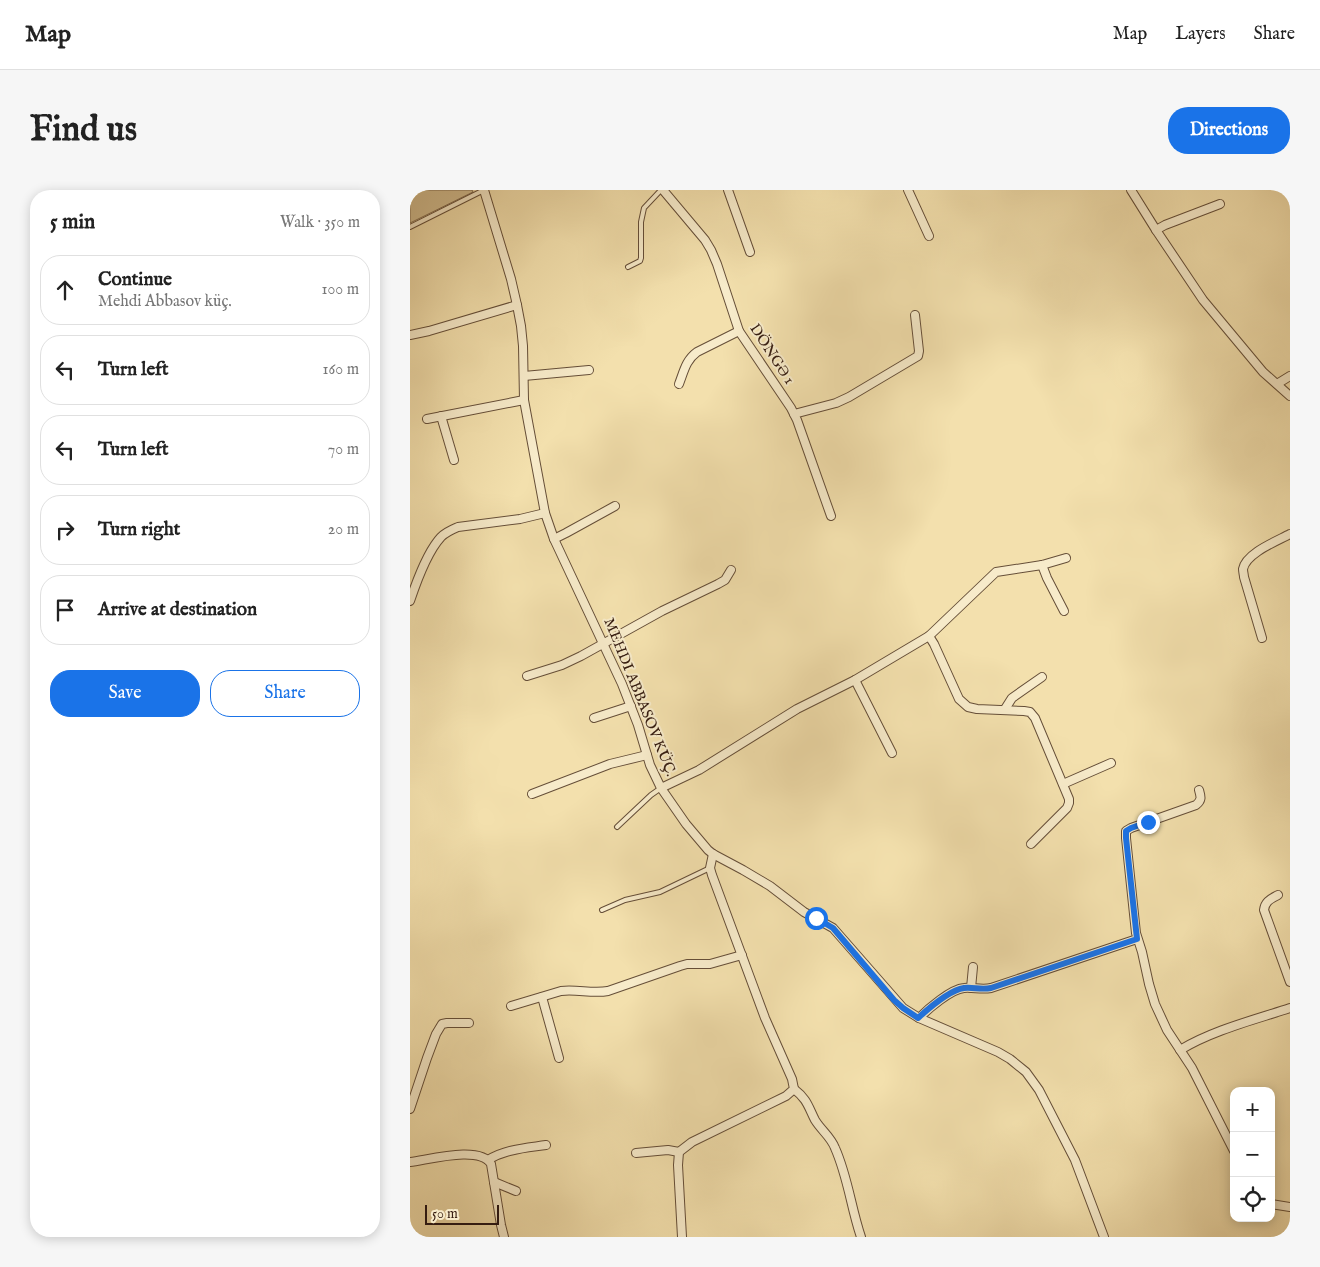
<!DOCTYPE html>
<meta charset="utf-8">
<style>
:root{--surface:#fff;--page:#f6f6f6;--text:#222;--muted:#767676;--line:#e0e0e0;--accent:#1a73e8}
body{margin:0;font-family:"IM FELL English",serif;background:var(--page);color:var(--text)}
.controls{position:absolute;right:15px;bottom:15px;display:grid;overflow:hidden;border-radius:10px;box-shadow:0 2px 12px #0003}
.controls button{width:45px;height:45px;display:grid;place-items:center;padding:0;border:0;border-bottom:1px solid var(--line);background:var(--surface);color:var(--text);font:25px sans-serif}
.scale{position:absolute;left:15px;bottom:12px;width:74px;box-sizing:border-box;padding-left:5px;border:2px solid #361d11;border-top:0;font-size:14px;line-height:18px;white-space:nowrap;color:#361d11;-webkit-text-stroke:4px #f7ebca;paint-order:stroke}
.stop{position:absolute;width:15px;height:15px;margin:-11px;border:4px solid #1a73e8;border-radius:50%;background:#fff}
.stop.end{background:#1a73e8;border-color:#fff;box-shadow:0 1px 5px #0008}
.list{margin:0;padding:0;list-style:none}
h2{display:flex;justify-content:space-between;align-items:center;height:65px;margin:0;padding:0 20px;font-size:21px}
h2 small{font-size:16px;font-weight:400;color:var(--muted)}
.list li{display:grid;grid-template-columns:32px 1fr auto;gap:15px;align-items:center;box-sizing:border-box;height:70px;margin:0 10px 10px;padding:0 10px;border:1px solid var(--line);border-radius:20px}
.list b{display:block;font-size:19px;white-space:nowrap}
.list p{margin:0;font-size:16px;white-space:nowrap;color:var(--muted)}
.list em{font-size:16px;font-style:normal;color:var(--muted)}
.actions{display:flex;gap:10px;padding:15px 20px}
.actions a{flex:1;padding:11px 0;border:1px solid var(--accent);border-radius:20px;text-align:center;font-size:18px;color:var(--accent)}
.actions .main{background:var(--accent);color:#fff}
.icon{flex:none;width:28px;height:28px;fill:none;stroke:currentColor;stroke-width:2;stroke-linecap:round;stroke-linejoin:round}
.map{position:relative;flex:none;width:880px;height:1047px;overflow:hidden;border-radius:20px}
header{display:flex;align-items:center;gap:30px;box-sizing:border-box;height:70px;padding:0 25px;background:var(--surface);border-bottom:1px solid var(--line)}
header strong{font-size:24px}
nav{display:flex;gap:28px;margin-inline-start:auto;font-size:18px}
.intro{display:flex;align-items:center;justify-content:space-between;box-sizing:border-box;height:120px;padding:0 30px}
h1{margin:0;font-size:35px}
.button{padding:12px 22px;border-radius:20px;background:var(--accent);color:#fff;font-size:18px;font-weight:700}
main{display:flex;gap:30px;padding:0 30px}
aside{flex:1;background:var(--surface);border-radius:20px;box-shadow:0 2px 12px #0003}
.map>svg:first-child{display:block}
.pitch{fill:#d3bf92;stroke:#846e52}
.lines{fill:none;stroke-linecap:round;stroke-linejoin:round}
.lane-casing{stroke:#654e38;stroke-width:6}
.street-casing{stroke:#654e38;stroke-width:10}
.lane{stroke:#f7ebca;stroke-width:4}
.street{stroke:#f7ebca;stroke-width:8}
.route{stroke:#1a73e8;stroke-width:6}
.labels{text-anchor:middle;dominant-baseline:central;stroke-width:4;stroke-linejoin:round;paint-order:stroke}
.street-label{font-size:15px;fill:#361d11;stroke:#f7ebca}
</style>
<header>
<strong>Map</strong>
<nav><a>Map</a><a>Layers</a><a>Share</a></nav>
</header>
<div class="intro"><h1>Find us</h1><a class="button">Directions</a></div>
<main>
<aside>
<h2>5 min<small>Walk · 350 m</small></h2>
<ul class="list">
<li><svg class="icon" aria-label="ahead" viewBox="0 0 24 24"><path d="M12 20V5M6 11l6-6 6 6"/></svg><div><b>Continue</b><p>Mehdi Abbasov küç.</p></div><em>100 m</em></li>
<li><svg class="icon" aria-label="left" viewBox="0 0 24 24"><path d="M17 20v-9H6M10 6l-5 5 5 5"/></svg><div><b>Turn left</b></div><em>160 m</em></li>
<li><svg class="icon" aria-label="left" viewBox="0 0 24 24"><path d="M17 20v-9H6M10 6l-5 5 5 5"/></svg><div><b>Turn left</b></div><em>70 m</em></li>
<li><svg class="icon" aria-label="right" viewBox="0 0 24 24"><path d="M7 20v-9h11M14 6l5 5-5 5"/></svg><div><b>Turn right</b></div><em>20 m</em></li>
<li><svg class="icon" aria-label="arrive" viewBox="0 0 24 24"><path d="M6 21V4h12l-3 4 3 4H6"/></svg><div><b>Arrive at destination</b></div></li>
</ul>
<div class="actions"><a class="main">Save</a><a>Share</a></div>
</aside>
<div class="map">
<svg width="880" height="1047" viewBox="0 0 880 1047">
<rect width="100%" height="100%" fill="#f3e0ad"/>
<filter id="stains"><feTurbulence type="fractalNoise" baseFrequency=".004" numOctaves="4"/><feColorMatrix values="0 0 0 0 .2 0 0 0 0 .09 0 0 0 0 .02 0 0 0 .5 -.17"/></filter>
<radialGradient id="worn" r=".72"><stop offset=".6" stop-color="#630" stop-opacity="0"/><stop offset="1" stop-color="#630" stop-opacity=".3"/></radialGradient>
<path class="pitch" d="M 0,0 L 62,0 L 63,2 L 0,33 Z"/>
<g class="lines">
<defs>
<g id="lane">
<path d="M 0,37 L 74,0"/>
<path d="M 218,77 L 230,71 L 231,68 L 231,32 L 234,18 L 251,0"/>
<path d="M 207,637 L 241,605 L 251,598"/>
<path d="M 192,720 L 215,710 L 250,702 L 300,678"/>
</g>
<g id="street">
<path d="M 74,0 L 101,89 L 107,115 L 111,136 L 113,156 L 114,210 L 135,323 L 144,349 L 212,494 L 228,535 L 240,575 L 251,598 L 276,634 L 298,660 L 303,664 L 333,680 L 360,696 L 394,722 L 423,738 L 493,818 L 509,828 L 588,862 L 600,869 L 616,882 L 629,900 L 665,970 L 694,1047"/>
<path d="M 253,0 L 295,50 L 301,60 L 307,74 L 329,141 L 381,218 L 387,230 L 421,326"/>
<path d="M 318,0 L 340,62"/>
<path d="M 498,0 L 519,46"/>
<path d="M 721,0 L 746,40 L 793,110 L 853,182 L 880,206"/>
<path d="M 746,40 L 755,35 L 810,14"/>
<path d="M 0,145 L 19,141 L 107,115"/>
<path d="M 114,186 L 179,180"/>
<path d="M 269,194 C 274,181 276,170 287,162 L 329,141"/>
<path d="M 867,194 L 880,186"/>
<path d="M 384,224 L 426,213 L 439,207 L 508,166 L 509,161 L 505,125"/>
<path d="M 31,226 L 44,270"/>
<path d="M 17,229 L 114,210"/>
<path d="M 144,349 L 156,343 L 205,316"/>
<path d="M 632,375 L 637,388 L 654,421"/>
<path d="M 0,411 C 6,393 18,361 31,347 C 36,342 41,340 48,337 L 110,329 L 135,323"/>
<path d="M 519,446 L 524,454 L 549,509 L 558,517 L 567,519 L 614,521 L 620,522 L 625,528 L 659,609 L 659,613 L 657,618 L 621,654"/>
<path d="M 852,448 L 834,387 C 834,385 833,382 833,379 C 836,363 867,351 880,344"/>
<path d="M 117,486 L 152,475 L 171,466 L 252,421 L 308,394 L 315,390 L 321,380"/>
<path d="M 445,490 L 482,563"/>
<path d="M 595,519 L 602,508 L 632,487"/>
<path d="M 184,528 L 221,516"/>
<path d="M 653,594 L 701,573"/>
<path d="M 251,598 L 289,580 L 387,519 L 445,490 L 519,446 L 586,382 L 632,375 L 656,368"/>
<path d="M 789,600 C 791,607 792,610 786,615 L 721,638 L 716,641 L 716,648 L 726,743 L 732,762 L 739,794 L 745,814 L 757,840 L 782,878 L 824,961"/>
<path d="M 122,604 L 200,574 L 237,565"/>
<path d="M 868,705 C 861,709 855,711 854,720 L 880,792"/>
<path d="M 561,798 L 563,777"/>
<path d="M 132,807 L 149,868"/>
<path d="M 101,816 L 151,801 C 167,799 183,804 198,801 L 270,776 L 277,774 L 300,774 L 332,765"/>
<path d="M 509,828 C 518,819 541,799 554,798 C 563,797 571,800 581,798 L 727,749"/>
<path d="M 770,860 C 803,840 844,830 880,818"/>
<path d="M 384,899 C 397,909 398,916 405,930 C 411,940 421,947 425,958 C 438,987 441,1018 451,1047"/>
<path d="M 0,919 L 17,868 L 26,844 L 32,834 L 37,833 L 59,833"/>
<path d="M 226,963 L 258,960 L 269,962"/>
<path d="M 78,970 C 96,959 116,958 136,955"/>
<path d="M 0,972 C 18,970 70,955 81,974 L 91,1035 L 94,1047"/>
<path d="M 84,992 L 106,1001"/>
<path d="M 861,1014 L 880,1017"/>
<path d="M 272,1047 L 268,975 L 269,962 L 282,952 L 376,906 L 384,899 L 382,889 L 355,828 L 302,685 L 300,678 L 303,664"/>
</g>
</defs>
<use href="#lane" class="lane-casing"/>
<use href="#street" class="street-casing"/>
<use href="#lane" class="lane"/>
<use href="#street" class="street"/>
</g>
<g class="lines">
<path class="route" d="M 406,728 L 423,738 L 484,810 L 493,818 L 508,828 C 519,818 540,800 554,798 C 563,797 571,800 581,798 L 727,749 L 716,648 L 716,641 L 721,638 L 738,632"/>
</g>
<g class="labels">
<g class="street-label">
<text transform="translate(362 164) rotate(57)">DÖNGƏ 1</text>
<text transform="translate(230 507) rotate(68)">MEHDI ABBASOV KÜÇ.</text>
</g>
</g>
<rect width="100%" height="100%" filter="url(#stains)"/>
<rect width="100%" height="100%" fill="url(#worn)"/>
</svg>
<div class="controls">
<button>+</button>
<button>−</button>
<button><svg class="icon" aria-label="locate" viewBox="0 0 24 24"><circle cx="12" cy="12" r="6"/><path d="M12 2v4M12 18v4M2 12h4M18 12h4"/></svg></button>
</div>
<div class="scale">50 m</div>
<div class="stop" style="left:406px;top:728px"></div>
<div class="stop end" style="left:738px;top:632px"></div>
</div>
</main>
